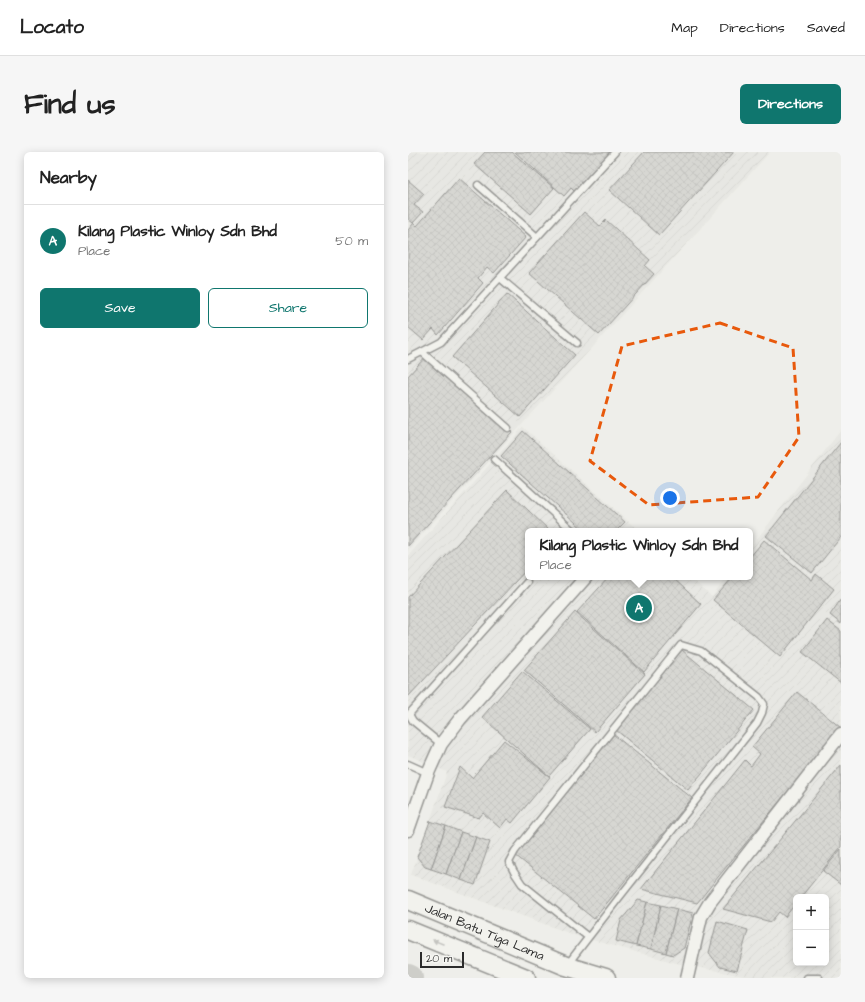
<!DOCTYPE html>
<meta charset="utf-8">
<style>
:root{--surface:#fff;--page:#f6f6f6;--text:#222;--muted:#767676;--line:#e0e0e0;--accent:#0f766e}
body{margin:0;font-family:"Architects Daughter",sans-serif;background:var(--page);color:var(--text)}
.controls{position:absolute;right:12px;bottom:12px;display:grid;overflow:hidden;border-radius:6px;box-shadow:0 2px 10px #0003}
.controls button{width:36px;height:36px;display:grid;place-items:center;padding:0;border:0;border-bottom:1px solid var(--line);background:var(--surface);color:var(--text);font:20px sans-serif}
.scale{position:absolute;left:12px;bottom:10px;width:44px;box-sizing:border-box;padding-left:4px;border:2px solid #2b2b2b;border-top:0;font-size:11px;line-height:14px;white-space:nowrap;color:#2b2b2b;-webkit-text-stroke:3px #f6f6f2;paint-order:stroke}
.you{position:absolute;left:262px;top:346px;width:14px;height:14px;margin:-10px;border:3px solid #fff;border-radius:50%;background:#1a73e8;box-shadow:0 0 0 6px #1a73e833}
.badge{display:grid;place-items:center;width:26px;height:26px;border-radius:50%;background:var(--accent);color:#fff;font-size:13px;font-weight:700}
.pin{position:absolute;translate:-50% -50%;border:2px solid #fff;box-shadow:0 1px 4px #0006}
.popup{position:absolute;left:117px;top:376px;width:228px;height:52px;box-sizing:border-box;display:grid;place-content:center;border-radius:6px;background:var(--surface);filter:drop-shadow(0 1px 3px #0005);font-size:13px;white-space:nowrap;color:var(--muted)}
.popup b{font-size:15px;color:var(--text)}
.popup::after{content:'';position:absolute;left:50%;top:100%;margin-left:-8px;border:8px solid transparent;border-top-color:var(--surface)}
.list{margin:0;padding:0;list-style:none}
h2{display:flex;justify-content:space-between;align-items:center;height:52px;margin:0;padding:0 16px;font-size:17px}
h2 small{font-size:13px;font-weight:400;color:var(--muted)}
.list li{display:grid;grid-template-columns:26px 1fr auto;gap:12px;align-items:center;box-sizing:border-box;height:72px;padding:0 16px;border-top:1px solid var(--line)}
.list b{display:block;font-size:15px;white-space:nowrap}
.list p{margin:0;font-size:13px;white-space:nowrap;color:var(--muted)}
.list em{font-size:13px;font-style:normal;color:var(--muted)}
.actions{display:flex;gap:8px;padding:12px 16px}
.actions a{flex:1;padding:9px 0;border:1px solid var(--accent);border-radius:6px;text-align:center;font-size:14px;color:var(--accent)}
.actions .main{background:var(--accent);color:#fff}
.map{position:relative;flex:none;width:433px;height:826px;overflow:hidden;border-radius:6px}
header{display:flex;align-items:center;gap:24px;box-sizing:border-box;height:56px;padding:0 20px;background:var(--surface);border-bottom:1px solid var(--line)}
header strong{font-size:19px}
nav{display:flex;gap:22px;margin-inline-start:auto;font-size:14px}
.intro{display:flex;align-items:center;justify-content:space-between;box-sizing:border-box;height:96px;padding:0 24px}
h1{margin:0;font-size:28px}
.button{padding:10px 18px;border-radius:6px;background:var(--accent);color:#fff;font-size:14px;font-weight:700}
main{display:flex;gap:24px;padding:0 24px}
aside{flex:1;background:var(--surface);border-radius:6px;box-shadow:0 2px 10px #0003}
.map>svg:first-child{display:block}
.industrial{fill:url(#industrial-furrows);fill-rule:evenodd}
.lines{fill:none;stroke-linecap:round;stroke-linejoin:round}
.river{stroke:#a6a6a3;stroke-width:26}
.building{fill:url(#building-cross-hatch);stroke:#2b2b2b}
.service-casing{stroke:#2b2b2b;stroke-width:9}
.minor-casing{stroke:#2b2b2b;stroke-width:15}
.primary-casing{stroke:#2b2b2b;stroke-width:21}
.service{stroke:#f6f6f2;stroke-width:6}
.minor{stroke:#f6f6f2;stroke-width:12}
.primary{stroke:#f6f6f2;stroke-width:18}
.oneway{fill:#90908e}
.marked{fill:none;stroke:#e8590c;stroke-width:3;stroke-dasharray:8 5;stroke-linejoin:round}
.labels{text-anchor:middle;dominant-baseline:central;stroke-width:3;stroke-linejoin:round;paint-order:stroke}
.street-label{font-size:13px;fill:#2b2b2b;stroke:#f6f6f2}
</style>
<header>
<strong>Locato</strong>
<nav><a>Map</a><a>Directions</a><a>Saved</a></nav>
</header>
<div class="intro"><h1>Find us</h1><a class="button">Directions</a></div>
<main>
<aside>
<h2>Nearby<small></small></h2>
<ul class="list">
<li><span class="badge">A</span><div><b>Kilang Plastic Winloy Sdn Bhd</b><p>Place</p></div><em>50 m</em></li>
</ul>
<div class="actions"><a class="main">Save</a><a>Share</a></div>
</aside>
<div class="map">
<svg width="433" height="826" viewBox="0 0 433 826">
<defs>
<pattern id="industrial-furrows" width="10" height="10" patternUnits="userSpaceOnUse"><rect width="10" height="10" fill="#dededb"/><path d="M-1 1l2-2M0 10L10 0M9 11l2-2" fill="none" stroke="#bfbfbc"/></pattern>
<pattern id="building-cross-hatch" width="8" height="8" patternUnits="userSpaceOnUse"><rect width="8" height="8" fill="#babab7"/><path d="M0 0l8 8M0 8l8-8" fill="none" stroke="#979795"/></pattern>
</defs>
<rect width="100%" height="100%" fill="#eeeeea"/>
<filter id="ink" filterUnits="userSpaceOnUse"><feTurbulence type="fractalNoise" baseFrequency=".025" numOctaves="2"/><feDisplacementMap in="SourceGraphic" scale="8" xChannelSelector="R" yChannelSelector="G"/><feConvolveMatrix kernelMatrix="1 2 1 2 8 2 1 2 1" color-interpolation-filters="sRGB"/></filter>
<g filter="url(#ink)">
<g class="industrial">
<path d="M 0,0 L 362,0 L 0,398 Z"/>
<path d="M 115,275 L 231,379 L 120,379 L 120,425 L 282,425 L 304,445 L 319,425 L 342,425 L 342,396 L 433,278 L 433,826 L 346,826 L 272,812 L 166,783 L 3,723 L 39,620 L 0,603 L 0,404 ZM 388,745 L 418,745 L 418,811 L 388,811 Z"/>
</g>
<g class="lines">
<path class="river" d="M 0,825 L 2,826"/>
</g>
<g class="building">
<path d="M 77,0 L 104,0 L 146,36 L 123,62 L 66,12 Z"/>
<path d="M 107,0 L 203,0 L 167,40 L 163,36 L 156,44 Z"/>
<path d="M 236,0 L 326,0 L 251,83 L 201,38 Z"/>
<path d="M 51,26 L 118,85 L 86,121 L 79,115 L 70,126 L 75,131 L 30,183 L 25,177 L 15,188 L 0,175 L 0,78 L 6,71 L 9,74 Z"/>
<path d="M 0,28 L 16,42 L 6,53 L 15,60 L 5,71 L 0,67 Z"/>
<path d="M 176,60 L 192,74 L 198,68 L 242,108 L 237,114 L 246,122 L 191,183 L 121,121 Z"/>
<path d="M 99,142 L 167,203 L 112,265 L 44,205 Z"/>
<path d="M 19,203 L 104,280 L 0,394 L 0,224 Z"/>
<path d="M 115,279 L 217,370 L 208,379 L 177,379 L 93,304 Z"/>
<path d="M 433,290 L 433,385 L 404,421 L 358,384 Z"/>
<path d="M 99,338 L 142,379 L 120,379 L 120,416 L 0,545 L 0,445 Z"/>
<path d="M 356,388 L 404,428 L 408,422 L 426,437 L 372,505 L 305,448 L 325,425 L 342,425 L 342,405 Z"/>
<path d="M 201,425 L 264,425 L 293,452 L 236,520 L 169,460 Z"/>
<path d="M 433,447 L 433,472 L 422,463 Z"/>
<path d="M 167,460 L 237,522 L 187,580 L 116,518 Z"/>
<path d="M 419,468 L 433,479 L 433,531 L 394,500 Z"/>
<path d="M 274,498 L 346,558 L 280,638 L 208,578 Z"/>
<path d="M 114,519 L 182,577 L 141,624 L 74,565 Z"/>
<path d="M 389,540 L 432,575 L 289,751 L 233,737 L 337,608 L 343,614 L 352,602 L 344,595 Z"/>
<path d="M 205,582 L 284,646 L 186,767 L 107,703 Z"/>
<path d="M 96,588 L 142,625 L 104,671 L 99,667 L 92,676 L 75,661 L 71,666 L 37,655 L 52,615 L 64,626 Z"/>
<path d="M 433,613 L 433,695 L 393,745 L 388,745 L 388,751 L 377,765 L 371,760 L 363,770 L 315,757 Z"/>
<path d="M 22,669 L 38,674 L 23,717 L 17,715 L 9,705 Z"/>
<path d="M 38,674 L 53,680 L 38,722 L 23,717 Z"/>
<path d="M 53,680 L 68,685 L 53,728 L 38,722 Z"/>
<path d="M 68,685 L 82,690 L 67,733 L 53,728 Z"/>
<path d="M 433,697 L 433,733 L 415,719 Z"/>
<path d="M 230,748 L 239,750 L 228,794 L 208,789 L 213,768 Z"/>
<path d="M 239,750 L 253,753 L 243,797 L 228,794 Z"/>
<path d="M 253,753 L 269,757 L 258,801 L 243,797 Z"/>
<path d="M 269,757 L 285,761 L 276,796 L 265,803 L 258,801 Z"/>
<path d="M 309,769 L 340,778 L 329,819 L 312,815 L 301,801 Z"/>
</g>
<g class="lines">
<defs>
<g id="service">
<path d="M 70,33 L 129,85"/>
<path d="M 92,126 L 169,191"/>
<path d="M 14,200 L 100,276"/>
<path d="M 0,207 L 33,190 L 207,0"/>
<path d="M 86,307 L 165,379"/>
<path d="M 33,592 L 5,569 L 2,564 L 2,561 L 119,430"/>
<path d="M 0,612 L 20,621"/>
<path d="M 159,813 L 210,747 L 349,571 L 354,561 L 356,552 L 351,545 L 293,499 L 273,493 L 107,699 L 101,710 L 106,720 L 114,732 L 180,785"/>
<path d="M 399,826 L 411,826"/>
</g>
<g id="minor">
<path d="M 0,678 L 20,621 L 33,592 L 52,567 L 178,425"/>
<path d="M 279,826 L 293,765 L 302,750 L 433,582"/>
</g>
<g id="primary">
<path id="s1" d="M 0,748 L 158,814 L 198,826"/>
<path d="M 0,778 L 118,826"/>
</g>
</defs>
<use href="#service" class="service-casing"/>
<use href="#minor" class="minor-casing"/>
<use href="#primary" class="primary-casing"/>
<use href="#service" class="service"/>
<use href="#minor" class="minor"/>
<use href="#primary" class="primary"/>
</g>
<defs><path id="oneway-solid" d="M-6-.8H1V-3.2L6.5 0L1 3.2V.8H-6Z"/></defs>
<use class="oneway" href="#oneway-solid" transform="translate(30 790) rotate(-158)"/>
</g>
<path d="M0 0H433V826H0ZM 312,171 L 385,196 L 391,285 L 350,345 L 241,353 L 182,309 L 214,194 Z" fill="#eeeeea" fill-opacity=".55" fill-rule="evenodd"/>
<path class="marked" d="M 312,171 L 385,196 L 391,285 L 350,345 L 241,353 L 182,309 L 214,194 Z"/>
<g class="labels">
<g class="street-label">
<text stroke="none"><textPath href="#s1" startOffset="83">Jalan Batu Tiga Lama</textPath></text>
</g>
</g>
</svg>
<div class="controls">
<button>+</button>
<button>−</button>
</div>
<div class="scale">20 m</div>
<div class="you"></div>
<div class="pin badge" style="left:231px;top:456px">A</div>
<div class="popup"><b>Kilang Plastic Winloy Sdn Bhd</b>Place</div>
</div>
</main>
